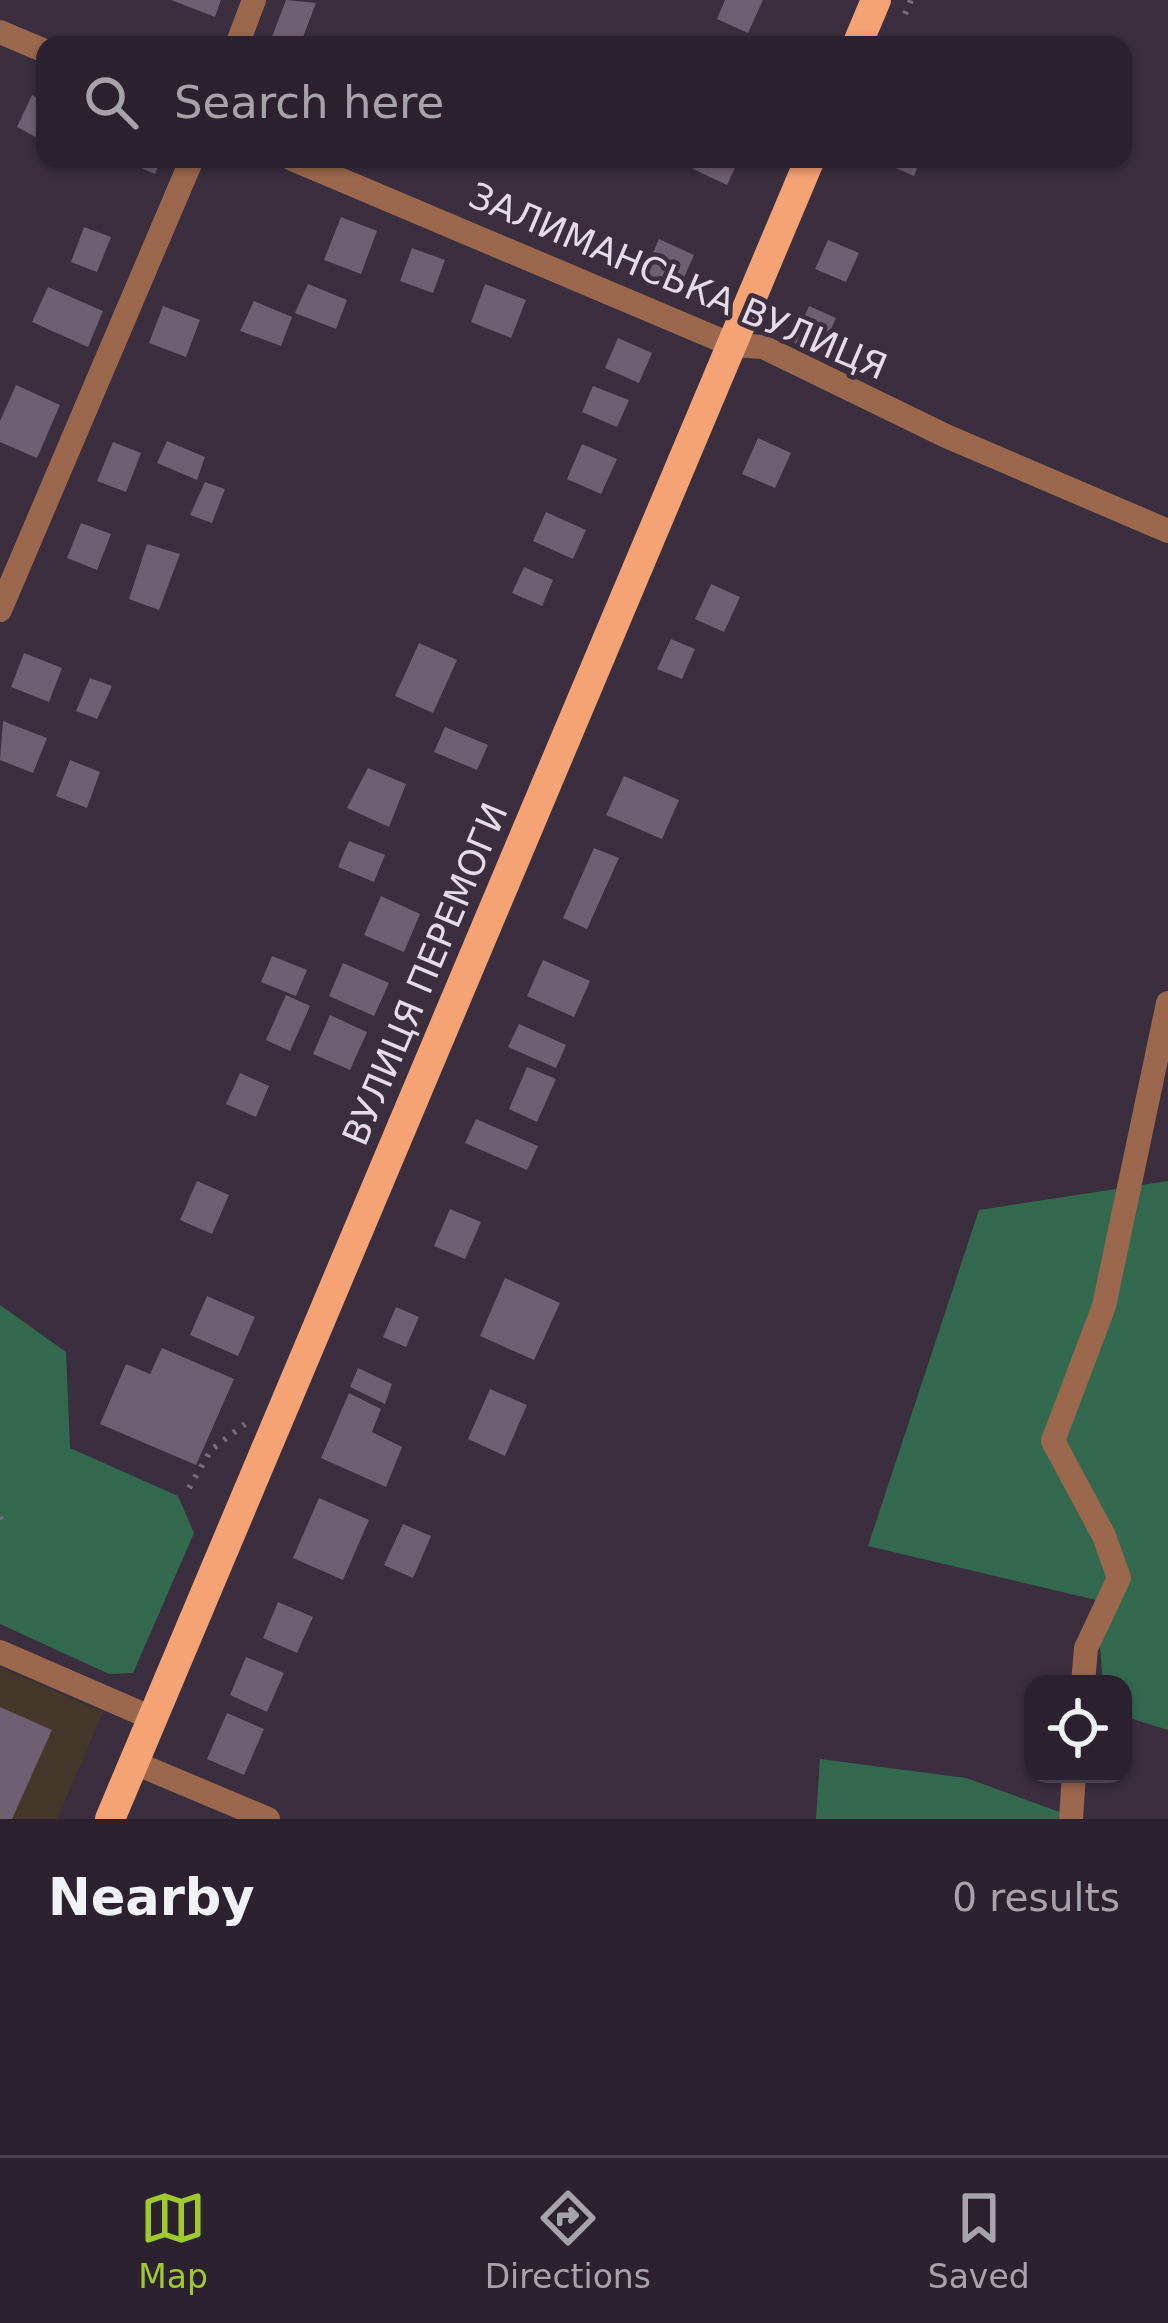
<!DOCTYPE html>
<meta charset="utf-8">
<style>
:root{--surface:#2c222f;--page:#382f3b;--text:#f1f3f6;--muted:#a6a4aa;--line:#483f4b;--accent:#9fca2c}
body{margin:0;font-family:"DejaVu Sans",sans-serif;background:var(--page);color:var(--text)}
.controls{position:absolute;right:36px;bottom:36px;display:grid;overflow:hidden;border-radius:24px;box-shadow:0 3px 9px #0004}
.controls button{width:108px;height:108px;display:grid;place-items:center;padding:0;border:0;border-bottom:3px solid var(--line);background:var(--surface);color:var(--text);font:60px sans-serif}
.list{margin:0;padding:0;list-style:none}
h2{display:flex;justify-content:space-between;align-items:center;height:156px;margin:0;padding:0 48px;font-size:51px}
h2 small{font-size:39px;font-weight:400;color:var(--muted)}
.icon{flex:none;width:66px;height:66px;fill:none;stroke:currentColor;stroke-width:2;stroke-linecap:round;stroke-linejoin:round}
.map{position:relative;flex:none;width:1168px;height:1819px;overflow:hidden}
.search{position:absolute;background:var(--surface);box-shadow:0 3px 9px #0004;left:36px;right:36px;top:36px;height:132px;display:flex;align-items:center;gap:30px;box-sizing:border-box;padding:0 42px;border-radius:24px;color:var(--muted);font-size:45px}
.sheet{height:336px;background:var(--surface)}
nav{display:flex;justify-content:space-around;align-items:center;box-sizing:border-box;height:168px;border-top:3px solid var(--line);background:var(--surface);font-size:33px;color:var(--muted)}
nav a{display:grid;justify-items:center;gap:6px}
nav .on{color:var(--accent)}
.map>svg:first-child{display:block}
.education{fill:#45382a}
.green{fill:#336a4f}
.building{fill:#6e5f72}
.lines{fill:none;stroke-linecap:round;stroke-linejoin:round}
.path{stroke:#786d7c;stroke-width:6;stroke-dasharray:3 9;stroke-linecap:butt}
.minor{stroke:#9b684d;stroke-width:24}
.primary{stroke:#f5a274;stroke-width:30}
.labels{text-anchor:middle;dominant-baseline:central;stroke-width:9;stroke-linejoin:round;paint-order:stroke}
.street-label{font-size:36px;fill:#e5dce8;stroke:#3a2e3f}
</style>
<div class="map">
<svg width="1168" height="1819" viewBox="0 0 1168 1819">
<rect width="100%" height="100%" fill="#3a2e3f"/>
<path class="education" d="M 0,1667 L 103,1712 L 57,1819 L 0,1819 Z"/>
<g class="green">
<path d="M 1168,1181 L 1168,1730 L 1123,1716 L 1123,1684 L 1103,1684 L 1096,1600 L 868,1546 L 979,1210 Z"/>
<path d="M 0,1305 L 66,1352 L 70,1448 L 178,1496 L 194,1533 L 133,1673 L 109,1674 L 0,1624 Z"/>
<path d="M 820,1759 L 966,1778 L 1079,1819 L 816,1819 Z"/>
</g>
<g class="building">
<path d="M 171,0 L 221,0 L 215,17 Z"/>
<path d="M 286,0 L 316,3 L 300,45 L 270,42 Z"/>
<path d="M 725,0 L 763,0 L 748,33 L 717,19 Z"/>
<path d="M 32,95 L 45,102 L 45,142 L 17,127 Z"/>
<path d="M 121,159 L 161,159 L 155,174 Z"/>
<path d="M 698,159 L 739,159 L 727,185 L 693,169 Z"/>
<path d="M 875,159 L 921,159 L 914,176 Z"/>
<path d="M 341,217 L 377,231 L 361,274 L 324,260 Z"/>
<path d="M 84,227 L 111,237 L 97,272 L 71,262 Z"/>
<path d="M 659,239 L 694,255 L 678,291 L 643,276 Z"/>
<path d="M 828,240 L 859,253 L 846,282 L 815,269 Z"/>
<path d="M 412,248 L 445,260 L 433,293 L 400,281 Z"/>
<path d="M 308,284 L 347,300 L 336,329 L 295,313 Z"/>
<path d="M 485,284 L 526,300 L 511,338 L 471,322 Z"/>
<path d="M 48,287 L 103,311 L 88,347 L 32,322 Z"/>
<path d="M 254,301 L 292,317 L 281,346 L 240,331 Z"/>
<path d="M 163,306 L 200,320 L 186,357 L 149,343 Z"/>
<path d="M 809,306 L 836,318 L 820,354 L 793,342 Z"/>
<path d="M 618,338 L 652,353 L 639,383 L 605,368 Z"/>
<path d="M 16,385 L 60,405 L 37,458 L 0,442 L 0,421 Z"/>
<path d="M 593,386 L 629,400 L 617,427 L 582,412 Z"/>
<path d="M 758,438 L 791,453 L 775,488 L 742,474 Z"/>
<path d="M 167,441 L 205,457 L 197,480 L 157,463 Z"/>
<path d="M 113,442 L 141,453 L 126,492 L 97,481 Z"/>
<path d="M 582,444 L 617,459 L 601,494 L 567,479 Z"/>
<path d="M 205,482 L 225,489 L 212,523 L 190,515 Z"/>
<path d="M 546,512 L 586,530 L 573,559 L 533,541 Z"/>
<path d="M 81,523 L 111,534 L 97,570 L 67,558 Z"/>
<path d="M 147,544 L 180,554 L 159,610 L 129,599 Z"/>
<path d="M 524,567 L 553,580 L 542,606 L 512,593 Z"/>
<path d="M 711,584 L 740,597 L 724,632 L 695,619 Z"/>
<path d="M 671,639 L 695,649 L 682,679 L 657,669 Z"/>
<path d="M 419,643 L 457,660 L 433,713 L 395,696 Z"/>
<path d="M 24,653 L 62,668 L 49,702 L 11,687 Z"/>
<path d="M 90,678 L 112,686 L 97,719 L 76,711 Z"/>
<path d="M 3,721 L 47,738 L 33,773 L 0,760 Z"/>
<path d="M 445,727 L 488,745 L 477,770 L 434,752 Z"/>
<path d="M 70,760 L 100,772 L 87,808 L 56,796 Z"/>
<path d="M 368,768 L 406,784 L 389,827 L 347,808 Z"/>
<path d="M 624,776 L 679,800 L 662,839 L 606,815 Z"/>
<path d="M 349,841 L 385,855 L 374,882 L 338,867 Z"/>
<path d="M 594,848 L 619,858 L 587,929 L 563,918 Z"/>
<path d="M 381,896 L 420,914 L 404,952 L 364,935 Z"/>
<path d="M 272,956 L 307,970 L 296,996 L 261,982 Z"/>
<path d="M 543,960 L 590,981 L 574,1017 L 527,996 Z"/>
<path d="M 343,963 L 389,983 L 374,1016 L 329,996 Z"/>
<path d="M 286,995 L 310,1006 L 290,1051 L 266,1040 Z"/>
<path d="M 330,1015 L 367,1032 L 350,1070 L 313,1054 Z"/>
<path d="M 519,1024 L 566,1045 L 556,1068 L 508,1047 Z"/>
<path d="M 527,1067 L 556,1079 L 537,1122 L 509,1109 Z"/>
<path d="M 240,1073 L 269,1086 L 256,1117 L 226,1104 Z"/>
<path d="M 476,1119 L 538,1146 L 527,1170 L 465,1143 Z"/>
<path d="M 197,1181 L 229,1195 L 212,1234 L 180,1220 Z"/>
<path d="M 450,1209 L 481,1222 L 465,1259 L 434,1246 Z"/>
<path d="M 505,1278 L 560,1303 L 534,1360 L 480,1336 Z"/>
<path d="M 207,1296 L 255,1317 L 238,1356 L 190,1335 Z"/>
<path d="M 396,1307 L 419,1317 L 406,1347 L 383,1337 Z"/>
<path d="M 162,1348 L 234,1379 L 196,1465 L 100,1424 L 126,1364 L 150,1374 Z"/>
<path d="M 358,1368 L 392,1384 L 385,1404 L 350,1387 Z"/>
<path d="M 490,1389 L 527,1405 L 505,1456 L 468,1439 Z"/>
<path d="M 349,1393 L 381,1409 L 372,1432 L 402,1447 L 386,1487 L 321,1458 Z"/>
<path d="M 319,1498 L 369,1520 L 343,1580 L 293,1558 Z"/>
<path d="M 403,1524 L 431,1536 L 413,1578 L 384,1565 Z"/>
<path d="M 278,1602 L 313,1617 L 297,1653 L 263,1638 Z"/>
<path d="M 246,1657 L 284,1673 L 267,1712 L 230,1695 Z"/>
<path d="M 0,1707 L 52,1730 L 12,1819 L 0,1819 Z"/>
<path d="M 227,1713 L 264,1729 L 244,1775 L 207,1759 Z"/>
</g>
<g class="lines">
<g class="path">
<path d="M 905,14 L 911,0"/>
<path d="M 189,1488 L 211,1450 L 245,1424"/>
<path d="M 0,1517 L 3,1522"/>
</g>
<g class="minor">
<path d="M 0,32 L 45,51"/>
<path d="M 237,45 L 254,0"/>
<path d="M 292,159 L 732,345 L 763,347 L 946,436 L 1168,531"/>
<path d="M 0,610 L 192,159"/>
<path d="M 0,1652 L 154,1719"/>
<path d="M 1083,1684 L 1086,1648 L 1119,1578 L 1104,1536 L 1053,1441 L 1104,1306 L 1168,1003"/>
<path d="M 135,1763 L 268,1819"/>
<path d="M 1071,1819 L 1074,1774"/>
</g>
<g class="primary">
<path d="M 857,45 L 876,0"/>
<path d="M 110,1819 L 810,159"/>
</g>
</g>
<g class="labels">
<g class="street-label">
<text transform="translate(678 281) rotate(23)">ЗАЛИМАНСЬКА ВУЛИЦЯ</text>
<text transform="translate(425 974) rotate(-67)">ВУЛИЦЯ ПЕРЕМОГИ</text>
</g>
</g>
</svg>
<div class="controls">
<button><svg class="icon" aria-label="locate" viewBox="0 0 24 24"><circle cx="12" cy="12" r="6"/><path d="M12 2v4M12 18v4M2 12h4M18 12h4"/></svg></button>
</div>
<div class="search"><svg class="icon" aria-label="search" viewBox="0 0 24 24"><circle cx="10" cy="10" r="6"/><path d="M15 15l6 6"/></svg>Search here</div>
</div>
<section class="sheet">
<h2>Nearby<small>0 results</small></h2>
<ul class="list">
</ul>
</section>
<nav>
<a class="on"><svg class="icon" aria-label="map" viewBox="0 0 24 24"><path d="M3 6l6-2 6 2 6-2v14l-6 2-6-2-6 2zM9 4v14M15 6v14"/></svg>Map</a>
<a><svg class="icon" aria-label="directions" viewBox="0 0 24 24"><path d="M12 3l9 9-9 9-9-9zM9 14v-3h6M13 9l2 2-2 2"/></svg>Directions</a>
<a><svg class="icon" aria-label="saved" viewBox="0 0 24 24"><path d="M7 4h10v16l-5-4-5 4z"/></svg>Saved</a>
</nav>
